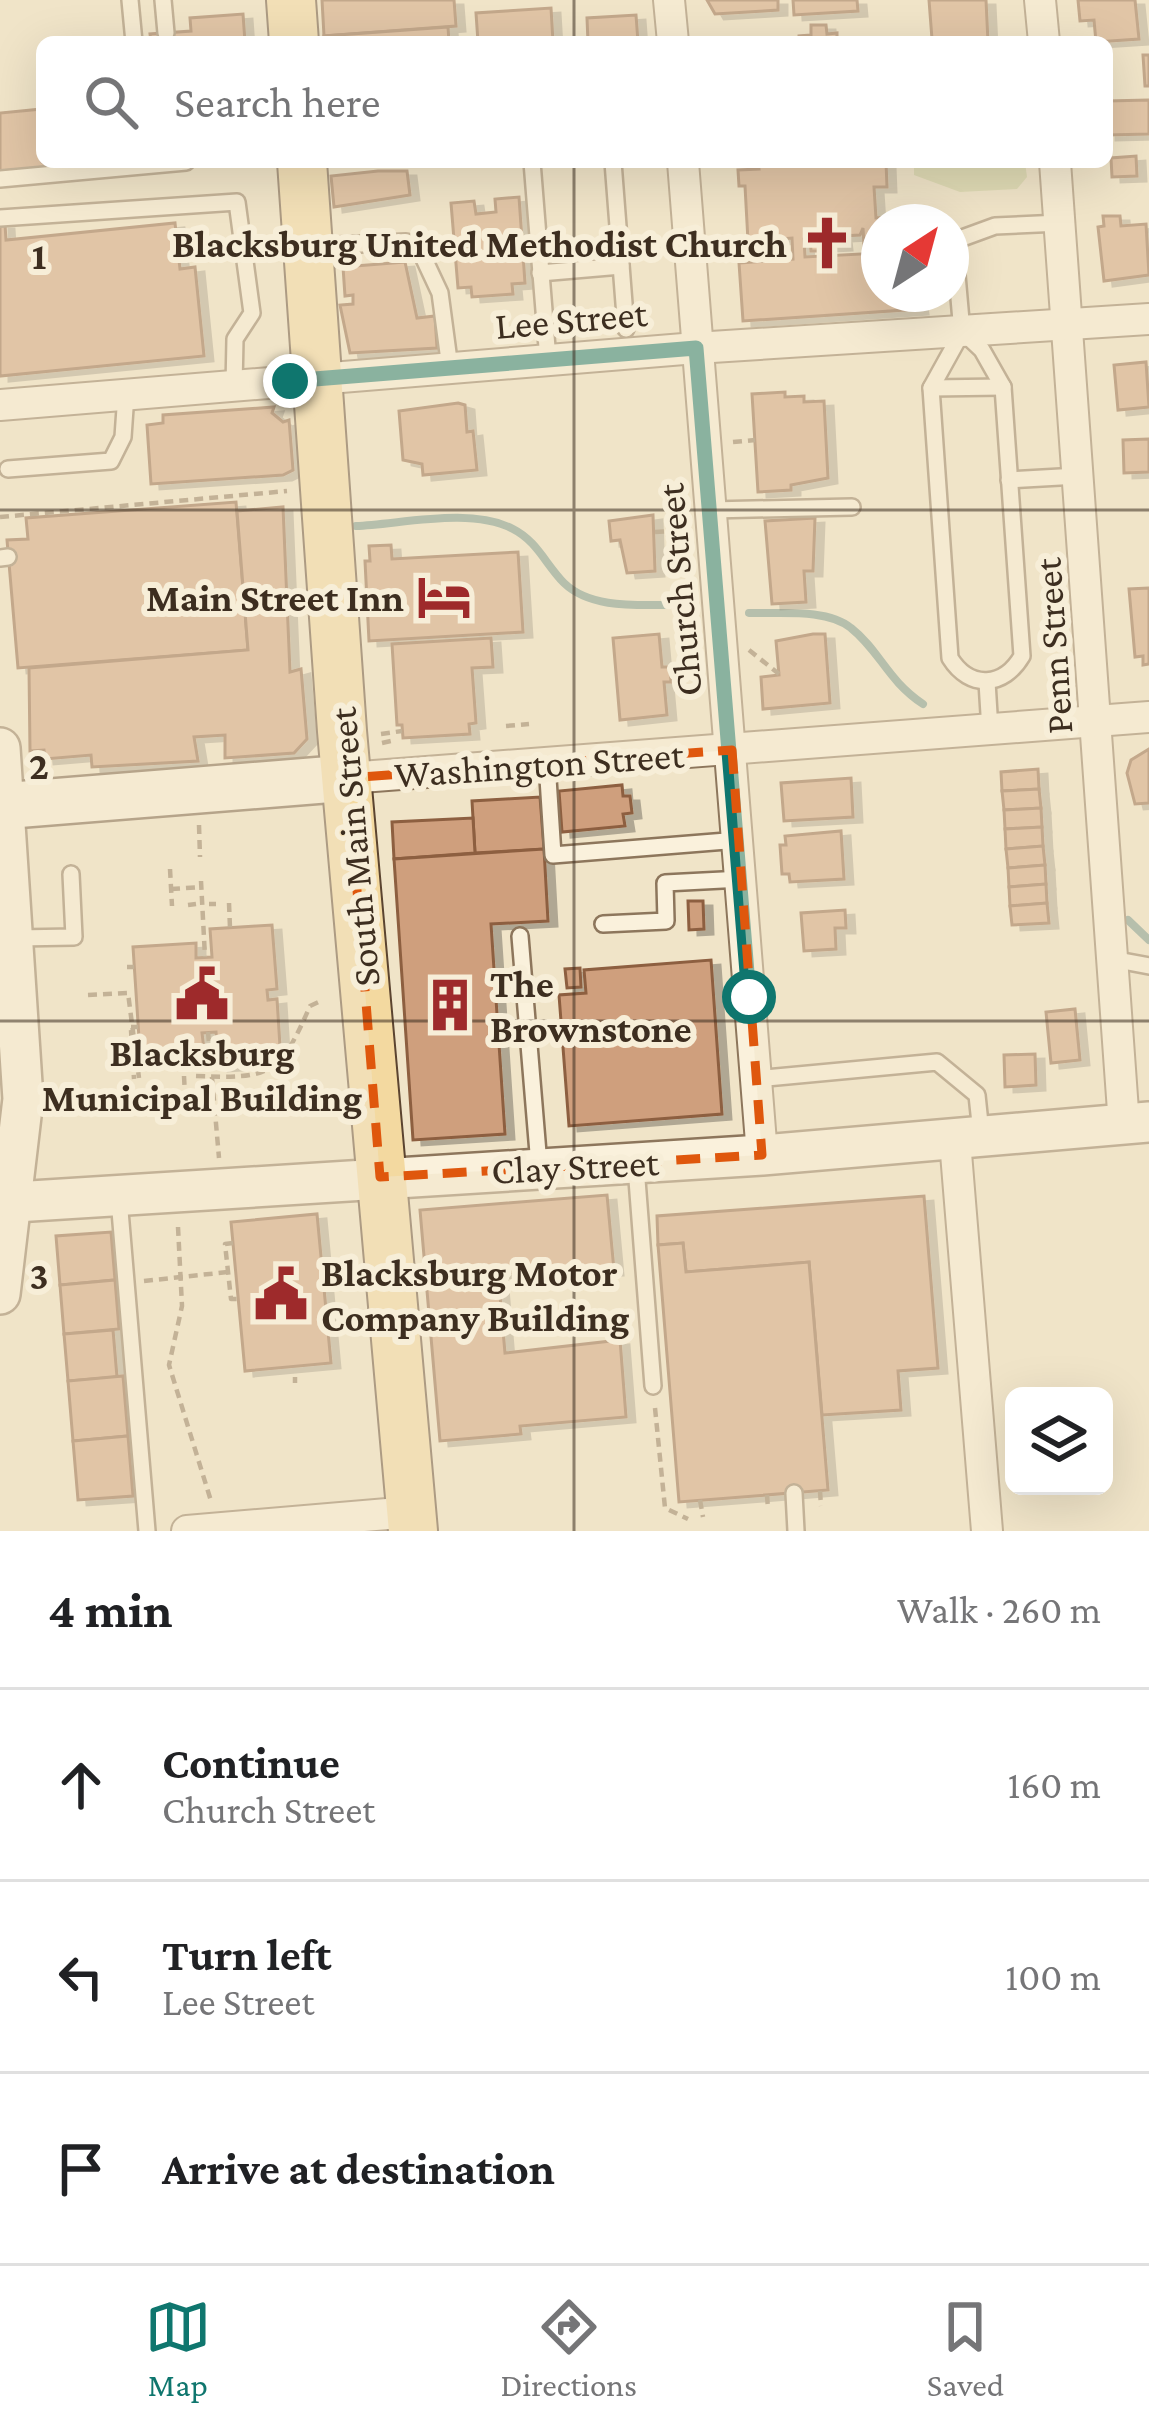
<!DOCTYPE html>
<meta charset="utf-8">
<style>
:root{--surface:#fff;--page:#f6f6f6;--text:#202124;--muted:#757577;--line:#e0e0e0;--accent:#0f766e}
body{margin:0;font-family:"Crimson Pro",serif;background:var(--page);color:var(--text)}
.controls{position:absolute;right:36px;bottom:36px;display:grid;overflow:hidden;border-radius:18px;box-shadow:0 12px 48px #0002}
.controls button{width:108px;height:108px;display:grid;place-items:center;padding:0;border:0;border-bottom:3px solid var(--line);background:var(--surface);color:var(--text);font:60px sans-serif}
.compass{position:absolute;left:861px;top:204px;width:108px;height:108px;border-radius:50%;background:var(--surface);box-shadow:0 12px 48px #0002;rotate:36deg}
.stop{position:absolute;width:36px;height:36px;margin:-27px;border:9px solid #0f766e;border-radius:50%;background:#fff}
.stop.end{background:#0f766e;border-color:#fff;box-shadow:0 3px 12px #0008}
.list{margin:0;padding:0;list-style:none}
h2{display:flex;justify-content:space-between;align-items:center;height:156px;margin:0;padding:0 48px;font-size:51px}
h2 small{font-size:39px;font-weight:400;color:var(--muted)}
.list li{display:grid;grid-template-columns:78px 1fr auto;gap:36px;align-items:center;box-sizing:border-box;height:192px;padding:0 48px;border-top:3px solid var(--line)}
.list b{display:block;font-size:45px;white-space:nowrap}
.list p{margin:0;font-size:39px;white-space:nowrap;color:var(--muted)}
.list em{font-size:39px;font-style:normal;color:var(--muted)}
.icon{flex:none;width:66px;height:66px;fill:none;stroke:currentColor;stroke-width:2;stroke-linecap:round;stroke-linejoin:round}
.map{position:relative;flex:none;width:1149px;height:1531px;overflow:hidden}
.search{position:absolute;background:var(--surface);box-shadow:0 12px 48px #0002;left:36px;right:36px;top:36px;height:132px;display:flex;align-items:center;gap:30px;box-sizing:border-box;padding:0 42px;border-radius:18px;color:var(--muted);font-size:45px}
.sheet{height:732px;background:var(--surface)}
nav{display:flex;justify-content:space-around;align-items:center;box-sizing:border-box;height:168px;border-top:3px solid var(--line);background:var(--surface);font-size:33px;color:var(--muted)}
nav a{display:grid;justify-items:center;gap:6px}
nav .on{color:var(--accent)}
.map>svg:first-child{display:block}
.green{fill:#c9cf9b}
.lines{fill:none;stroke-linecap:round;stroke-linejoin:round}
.stream{stroke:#6f938a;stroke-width:8}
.building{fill:#cf9f7d;stroke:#8d5f41;stroke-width:3;filter:url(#shadow)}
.service-casing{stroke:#8d765c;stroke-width:20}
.minor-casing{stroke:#8d765c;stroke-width:34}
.tertiary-casing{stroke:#8d765c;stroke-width:44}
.secondary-casing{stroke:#6f573f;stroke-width:50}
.primary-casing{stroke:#5b4430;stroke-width:52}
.path{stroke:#8d765c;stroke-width:4.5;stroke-dasharray:9 6;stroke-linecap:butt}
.service{stroke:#faf1dc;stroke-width:15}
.minor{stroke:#faf1dc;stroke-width:30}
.tertiary{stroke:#faf1dc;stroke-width:39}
.secondary{stroke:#faf1dc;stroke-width:45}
.primary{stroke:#f3d9a0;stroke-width:48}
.path-bridge{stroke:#8d765c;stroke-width:4.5;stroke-dasharray:9 6;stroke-linecap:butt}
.route{stroke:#0f766e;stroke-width:15}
.marked{fill:none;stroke:#df570d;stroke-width:9;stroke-dasharray:24 15;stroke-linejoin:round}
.grid{fill:none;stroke:#3d2e20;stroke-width:3;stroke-opacity:0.55}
.labels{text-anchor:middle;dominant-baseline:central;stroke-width:12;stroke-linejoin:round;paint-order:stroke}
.poi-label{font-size:39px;font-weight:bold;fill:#3d2e20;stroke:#f7eed8;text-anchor:end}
.street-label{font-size:39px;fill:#3d2e20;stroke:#f7eed8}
.grid-label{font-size:39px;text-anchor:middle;font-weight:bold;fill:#3d2e20;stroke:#f7eed8;stroke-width:12;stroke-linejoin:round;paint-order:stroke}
</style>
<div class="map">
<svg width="1149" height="1531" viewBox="0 0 1149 1531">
<defs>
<filter id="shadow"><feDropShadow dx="9" dy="5" stdDeviation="0" flood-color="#0004"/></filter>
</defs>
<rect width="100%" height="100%" fill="#f0e4c8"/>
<path class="green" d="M 914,162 L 1025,162 L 1027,177 L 1017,189 L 960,192 L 914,175 Z"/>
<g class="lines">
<g class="stream">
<path d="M 356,526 C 402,524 471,507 513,529 C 537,541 546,565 564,583 C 593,611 644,604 681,605"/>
<path d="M 749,613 C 779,614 827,608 851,628 C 880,651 887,680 923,704"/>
<path d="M 1128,920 L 1149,940"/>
</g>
</g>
<g class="building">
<path d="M 322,0 L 454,0 L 456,26 L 324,36 Z"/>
<path d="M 707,0 L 778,0 L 778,10 L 715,14 Z"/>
<path d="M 793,0 L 857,0 L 858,11 L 794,15 Z"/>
<path d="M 929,0 L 986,0 L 988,42 L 932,39 Z"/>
<path d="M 1078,0 L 1135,0 L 1139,39 L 1096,42 L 1094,20 L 1080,21 Z"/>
<path d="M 551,8 L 553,42 L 478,42 L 476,13 Z"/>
<path d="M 243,14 L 245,42 L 151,42 L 150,34 L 191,31 L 190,18 Z"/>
<path d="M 636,15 L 638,42 L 588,42 L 587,18 Z"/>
<path d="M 811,25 L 826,25 L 827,34 L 837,33 L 837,42 L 799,42 L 799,36 L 811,35 Z"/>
<path d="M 448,27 L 449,42 L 325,42 L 324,36 Z"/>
<path d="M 1143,55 L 1149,55 L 1149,86 L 1145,86 Z"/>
<path d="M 1149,100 L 1149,134 L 1107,135 L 1107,101 Z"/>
<path d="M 42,109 L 42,162 L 49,167 L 0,171 L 0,113 Z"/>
<path d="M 1136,156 L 1137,176 L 1112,177 L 1111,158 Z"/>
<path d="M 758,162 L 886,162 L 887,187 L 874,187 L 876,218 L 912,215 L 912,222 L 879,222 L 879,245 L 864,246 L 863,228 L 860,235 L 842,236 L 843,245 L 824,246 L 824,251 L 811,251 L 810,238 L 804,239 L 805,257 L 879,253 L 879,294 L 917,294 L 919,309 L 743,321 L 739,263 L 793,259 L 792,238 L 748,241 L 745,186 L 739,186 L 738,170 L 759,169 Z"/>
<path d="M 378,171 L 407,171 L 410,195 L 334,207 L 331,176 Z"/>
<path d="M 519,197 L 525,283 L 512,284 L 513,294 L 472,297 L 471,287 L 458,288 L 451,203 L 474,201 L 476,214 L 496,212 L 495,199 Z"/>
<path d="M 1103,216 L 1120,216 L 1121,226 L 1146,224 L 1149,275 L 1104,281 L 1098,227 L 1104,226 Z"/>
<path d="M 175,223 L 180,269 L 195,267 L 204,356 L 0,376 L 0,224 L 5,224 L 6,240 Z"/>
<path d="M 405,262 L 417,318 L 435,316 L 437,348 L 350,353 L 340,305 L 353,304 L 353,295 L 345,296 L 343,267 Z"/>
<path d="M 1146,362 L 1149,407 L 1118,410 L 1114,365 Z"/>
<path d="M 785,392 L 785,397 L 804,396 L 804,402 L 824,401 L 828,478 L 791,485 L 791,490 L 758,492 L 752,394 Z"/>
<path d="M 458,403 L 465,405 L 467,432 L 473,431 L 477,470 L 423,475 L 422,464 L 403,460 L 399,411 Z"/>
<path d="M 274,407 L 272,413 L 283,422 L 289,420 L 293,470 L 283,475 L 151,484 L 147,425 L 163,423 L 163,415 Z"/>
<path d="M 1149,439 L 1149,472 L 1124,473 L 1123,440 Z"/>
<path d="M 236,502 L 248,650 L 18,668 L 7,540 L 28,539 L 26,518 Z"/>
<path d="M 283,507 L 290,672 L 301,669 L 307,739 L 294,753 L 225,758 L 225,735 L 194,737 L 198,761 L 92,767 L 91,755 L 45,759 L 44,750 L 30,751 L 29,668 L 248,650 L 237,511 Z"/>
<path d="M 653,515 L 655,571 L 627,573 L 620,540 L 611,541 L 609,521 Z"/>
<path d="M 815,518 L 813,571 L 804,571 L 806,602 L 772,604 L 765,521 Z"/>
<path d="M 391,545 L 392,559 L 518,552 L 523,632 L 369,641 L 365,561 L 370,561 L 369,546 Z"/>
<path d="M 1149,588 L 1149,664 L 1143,665 L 1143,656 L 1135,657 L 1129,589 Z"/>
<path d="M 659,634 L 662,667 L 670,667 L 671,682 L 664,682 L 667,715 L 620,720 L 613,638 Z"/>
<path d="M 813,634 L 825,634 L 830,703 L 763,709 L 761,677 L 779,675 L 776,641 Z"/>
<path d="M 491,638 L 493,667 L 472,668 L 476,723 L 469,724 L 470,734 L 403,738 L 402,725 L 397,725 L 392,644 Z"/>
<path d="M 1149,749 L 1149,803 L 1135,804 L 1127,773 L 1131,760 Z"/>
<path d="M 1038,769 L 1039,789 L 1002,791 L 1001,772 Z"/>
<path d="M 851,778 L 853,817 L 784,821 L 781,783 Z"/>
<path d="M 622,785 L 623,796 L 630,796 L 632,813 L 623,814 L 625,826 L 562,832 L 559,791 Z"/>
<path d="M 1039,789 L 1041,808 L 1004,810 L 1002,791 Z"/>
<path d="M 540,797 L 544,849 L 475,853 L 472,801 Z"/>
<path d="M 1041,808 L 1042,827 L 1005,829 L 1004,810 Z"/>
<path d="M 473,818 L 475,853 L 394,859 L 392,822 Z"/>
<path d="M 1042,827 L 1043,846 L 1006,849 L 1005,829 Z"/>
<path d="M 841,831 L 844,879 L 790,882 L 789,874 L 782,874 L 780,845 L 786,845 L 785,836 Z"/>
<path d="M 1043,846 L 1045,865 L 1008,868 L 1006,849 Z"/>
<path d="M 544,849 L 548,921 L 491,924 L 505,1134 L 413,1140 L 394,859 Z"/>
<path d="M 1045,865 L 1046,884 L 1009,887 L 1008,868 Z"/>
<path d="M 1046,884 L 1047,903 L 1010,906 L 1009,887 Z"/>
<path d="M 688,901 L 703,901 L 704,929 L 689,930 Z"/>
<path d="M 1047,903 L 1049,923 L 1012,925 L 1010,906 Z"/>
<path d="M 845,910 L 846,928 L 835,928 L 836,949 L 804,951 L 801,913 Z"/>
<path d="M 272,925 L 277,989 L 267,990 L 268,1000 L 277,999 L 281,1062 L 219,1066 L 216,1032 L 202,1033 L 204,1049 L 140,1053 L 133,947 L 196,943 L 196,958 L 212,957 L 210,929 Z"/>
<path d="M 711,960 L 722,1114 L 569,1126 L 559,995 L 586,993 L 584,970 Z"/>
<path d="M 580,968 L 581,987 L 567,988 L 565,969 Z"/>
<path d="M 1075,1009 L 1080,1060 L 1051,1063 L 1046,1012 Z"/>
<path d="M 1035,1054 L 1036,1085 L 1005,1087 L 1004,1055 Z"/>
<path d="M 607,1195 L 614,1270 L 498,1273 L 505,1353 L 620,1340 L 626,1417 L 520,1426 L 521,1434 L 440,1441 L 420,1210 Z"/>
<path d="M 924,1196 L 938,1368 L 898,1371 L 901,1410 L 822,1415 L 809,1262 L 686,1272 L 683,1243 L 658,1245 L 657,1216 Z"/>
<path d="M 317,1214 L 331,1363 L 245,1371 L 231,1222 Z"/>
<path d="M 111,1232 L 115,1280 L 60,1285 L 56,1236 Z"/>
<path d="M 683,1243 L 686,1272 L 809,1262 L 828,1490 L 679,1502 L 658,1245 Z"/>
<path d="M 115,1280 L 119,1329 L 64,1334 L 60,1285 Z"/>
<path d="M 113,1330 L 117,1377 L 68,1381 L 64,1334 Z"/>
<path d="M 123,1376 L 128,1436 L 73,1441 L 68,1381 Z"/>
<path d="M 128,1436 L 133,1496 L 78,1500 L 73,1441 Z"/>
</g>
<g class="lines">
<defs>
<g id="service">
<path d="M 130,0 L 134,42"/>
<path d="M 163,0 L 166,33"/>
<path d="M 532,162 L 548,360"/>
<path d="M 613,162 L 626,329"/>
<path d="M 0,179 L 186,162"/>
<path d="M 0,218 L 237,202 L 252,313 L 235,339 L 234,386"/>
<path d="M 316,246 L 406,242 L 418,246 L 440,293 L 450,368"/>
<path d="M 540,273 L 621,266"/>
<path d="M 965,334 L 982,350 L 1003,387 L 1022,656 C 1004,687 970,690 950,658 L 931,388 L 962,332 L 954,241 L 995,226 L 1060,223"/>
<path d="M 931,388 L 1003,387"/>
<path d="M 8,469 L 111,461 L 123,437 L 126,394"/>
<path d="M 1009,480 L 1078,476"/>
<path d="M 711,510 L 852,507"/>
<path d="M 0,558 L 8,557"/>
<path d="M 987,682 L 990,730"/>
<path d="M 547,763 L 553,855 L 739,840"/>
<path d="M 603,924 L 666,921 L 665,883 L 742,879"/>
<path d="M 520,936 L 539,1165"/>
<path d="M 17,938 L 74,937 L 71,874"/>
<path d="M 1112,959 L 1149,966"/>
<path d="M 755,1079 L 937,1062 L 977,1095 L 981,1133"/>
<path d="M 636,1167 L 653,1386"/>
<path d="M 119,1199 L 147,1531"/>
<path d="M 794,1493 L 796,1531"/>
</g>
<g id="minor">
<path d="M 669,0 L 673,42"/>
<path d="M 1040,0 L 1044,42"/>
<path d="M 683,162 L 762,1155"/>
<path d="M 1055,162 L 1124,1125"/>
<path d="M 0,405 L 696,348 L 1149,319"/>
<path d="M 348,778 L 1149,717"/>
<path d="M 955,1141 L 987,1531"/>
<path d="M 187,1531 L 411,1512"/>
</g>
<g id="tertiary">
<path d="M 0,748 L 23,1099 L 0,1294"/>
<path d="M 15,1202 L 762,1155 L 1149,1122"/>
</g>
<path id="secondary" d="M 0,806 L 348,778"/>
<g id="primary">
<path d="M 291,0 L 294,42"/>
<path d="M 302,162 L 342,731 L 413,1531"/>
</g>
</defs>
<use href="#service" class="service-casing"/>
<use href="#minor" class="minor-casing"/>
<use href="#tertiary" class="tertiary-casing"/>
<use href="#secondary" class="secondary-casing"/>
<use href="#primary" class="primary-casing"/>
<g class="path">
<path d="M 733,442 L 755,440"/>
<path d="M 0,517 L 287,491"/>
<path d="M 655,532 L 684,530"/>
<path d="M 749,650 L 779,674"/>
<path d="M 670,674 L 694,671"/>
<path d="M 506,726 L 529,724"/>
<path d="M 381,734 L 402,731"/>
<path d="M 382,743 L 395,740"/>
<path d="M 199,825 L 200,857"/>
<path d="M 170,869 L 172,906"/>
<path d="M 201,881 L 205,957"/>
<path d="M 171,889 L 201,887"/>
<path d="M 229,903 L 230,928"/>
<path d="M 209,904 L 216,904"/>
<path d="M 188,905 L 196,904"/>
<path d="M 127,967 L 134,967"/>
<path d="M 88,995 L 128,993 L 139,1078"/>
<path d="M 131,1030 L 134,1079"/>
<path d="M 208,1032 L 219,1158"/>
<path d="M 184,1076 L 186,1115"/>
<path d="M 196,1076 C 271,1079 280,1075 310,1006 L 323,1000"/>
<path d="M 178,1227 L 182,1306 L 169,1365 L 211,1501"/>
<path d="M 233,1243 L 225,1244 L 231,1299 L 238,1299"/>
<path d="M 144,1281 L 228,1272"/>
<path d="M 295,1377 L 295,1383"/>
<path d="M 655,1408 L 665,1508 L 688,1519"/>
<path d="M 820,1491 L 821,1506"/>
<path d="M 767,1495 L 768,1509"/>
<path d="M 700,1500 L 703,1517"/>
</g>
<use href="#service" class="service"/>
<use href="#minor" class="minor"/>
<use href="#tertiary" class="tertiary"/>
<use href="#secondary" class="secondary"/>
<use href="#primary" class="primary"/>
<path class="path-bridge" d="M 131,1027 L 138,1027"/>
</g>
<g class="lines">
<path class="route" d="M 290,381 L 696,348 L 749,997"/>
</g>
<path d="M0 0H1149V1531H0ZM 732,750 L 762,1155 L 380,1177 L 348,778 Z" fill="#f0e4c8" fill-opacity=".55" fill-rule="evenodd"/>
<path class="marked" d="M 732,750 L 762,1155 L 380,1177 L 348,778 Z"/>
<path class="grid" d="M 574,0 L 574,42M 574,162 L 574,1531M 0,510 L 1149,510M 0,1021 L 1149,1021"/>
<defs>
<symbol id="church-bare" viewBox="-9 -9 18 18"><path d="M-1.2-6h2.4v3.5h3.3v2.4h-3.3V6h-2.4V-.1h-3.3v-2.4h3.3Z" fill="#9e2a2b" stroke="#f7eed8" stroke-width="2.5" paint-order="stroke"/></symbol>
<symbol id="hotel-bare" viewBox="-9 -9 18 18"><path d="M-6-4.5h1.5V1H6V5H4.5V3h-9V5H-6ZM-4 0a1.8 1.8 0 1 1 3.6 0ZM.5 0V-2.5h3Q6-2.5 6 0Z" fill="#9e2a2b" stroke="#f7eed8" stroke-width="2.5" paint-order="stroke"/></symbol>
<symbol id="civic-bare" viewBox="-9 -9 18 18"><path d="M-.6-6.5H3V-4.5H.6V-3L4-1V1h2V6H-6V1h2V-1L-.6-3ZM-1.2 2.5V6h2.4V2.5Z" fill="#9e2a2b" stroke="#f7eed8" stroke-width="2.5" paint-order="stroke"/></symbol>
<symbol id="building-bare" viewBox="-9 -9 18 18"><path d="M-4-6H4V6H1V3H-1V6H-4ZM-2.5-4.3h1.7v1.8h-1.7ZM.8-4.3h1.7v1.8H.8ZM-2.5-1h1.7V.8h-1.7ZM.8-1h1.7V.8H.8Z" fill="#9e2a2b" stroke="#f7eed8" stroke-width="2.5" paint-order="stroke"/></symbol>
</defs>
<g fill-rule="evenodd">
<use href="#church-bare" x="789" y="205" width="76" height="76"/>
<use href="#hotel-bare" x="406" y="559" width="76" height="76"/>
<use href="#civic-bare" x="164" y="956" width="76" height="76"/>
<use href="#building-bare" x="412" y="967" width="76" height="76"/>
<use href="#civic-bare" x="243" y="1256" width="76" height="76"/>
</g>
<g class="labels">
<g class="poi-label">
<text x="787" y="243">Blacksburg United Methodist Church</text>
<text x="404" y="597">Main Street Inn</text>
<text x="490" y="983" text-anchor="start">The<tspan x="490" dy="45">Brownstone</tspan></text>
<text x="202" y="1052" text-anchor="middle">Blacksburg<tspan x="202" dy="45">Municipal Building</tspan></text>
<text x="321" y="1272" text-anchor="start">Blacksburg Motor<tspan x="321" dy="45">Company Building</tspan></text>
</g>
<g class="street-label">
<text transform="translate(571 319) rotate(-5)">Lee Street</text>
<text transform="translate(679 590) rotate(-95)">Church Street</text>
<text transform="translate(1053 646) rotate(-94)">Penn Street</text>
<text transform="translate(539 764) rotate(-4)">Washington Street</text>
<text transform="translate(354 847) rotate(-95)">South Main Street</text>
<text transform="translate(575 1166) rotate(-3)">Clay Street</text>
</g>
</g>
<g class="grid-label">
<text x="39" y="269">1</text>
<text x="39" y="779">2</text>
<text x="39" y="1289">3</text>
</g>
</svg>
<div class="controls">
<button><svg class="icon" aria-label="layers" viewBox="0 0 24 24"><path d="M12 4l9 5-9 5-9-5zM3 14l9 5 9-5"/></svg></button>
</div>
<svg class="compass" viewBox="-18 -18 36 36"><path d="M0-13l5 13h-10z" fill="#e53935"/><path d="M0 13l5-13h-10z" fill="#757577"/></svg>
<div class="stop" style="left:749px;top:997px"></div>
<div class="stop end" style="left:290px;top:381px"></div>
<div class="search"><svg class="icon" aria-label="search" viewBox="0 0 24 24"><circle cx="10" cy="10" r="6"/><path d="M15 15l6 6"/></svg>Search here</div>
</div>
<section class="sheet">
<h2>4 min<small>Walk · 260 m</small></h2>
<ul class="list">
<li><svg class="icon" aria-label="ahead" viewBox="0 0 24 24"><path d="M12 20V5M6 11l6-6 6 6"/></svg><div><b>Continue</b><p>Church Street</p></div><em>160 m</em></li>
<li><svg class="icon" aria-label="left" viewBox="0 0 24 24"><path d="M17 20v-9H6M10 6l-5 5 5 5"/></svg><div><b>Turn left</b><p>Lee Street</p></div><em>100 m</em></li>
<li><svg class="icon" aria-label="arrive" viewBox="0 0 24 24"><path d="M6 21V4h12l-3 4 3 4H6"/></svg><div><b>Arrive at destination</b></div></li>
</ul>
</section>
<nav>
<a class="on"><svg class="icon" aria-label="map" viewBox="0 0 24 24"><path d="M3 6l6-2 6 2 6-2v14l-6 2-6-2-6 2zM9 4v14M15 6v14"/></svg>Map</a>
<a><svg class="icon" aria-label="directions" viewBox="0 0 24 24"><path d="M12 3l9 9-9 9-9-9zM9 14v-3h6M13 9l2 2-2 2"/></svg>Directions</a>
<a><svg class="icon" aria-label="saved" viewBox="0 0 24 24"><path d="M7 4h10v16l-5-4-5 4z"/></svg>Saved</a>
</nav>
